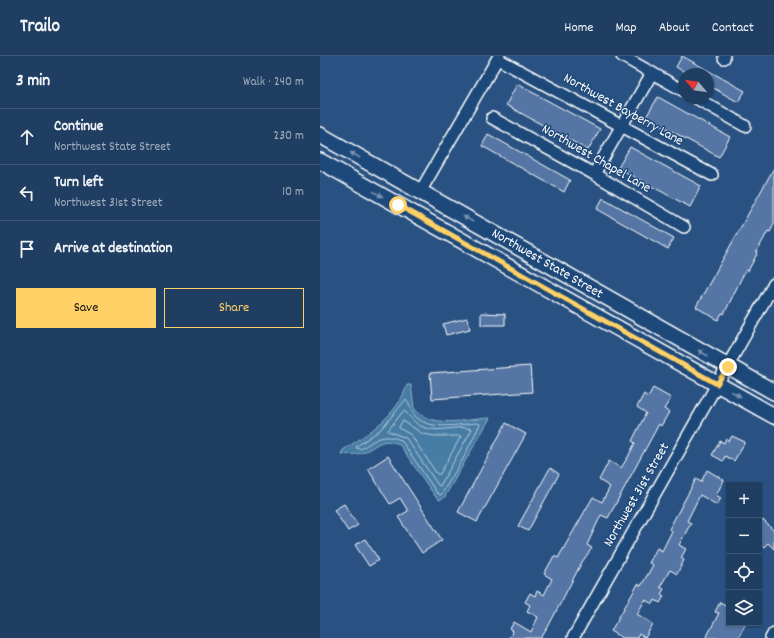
<!DOCTYPE html>
<meta charset="utf-8">
<style>
:root{--surface:#1f3e62;--page:#2c496b;--text:#f1f3f6;--muted:#a1aebe;--line:#3c5777;--accent:#ffd166}
body{margin:0;font-family:Dekko,sans-serif;background:var(--page);color:var(--text)}
.controls{position:absolute;right:12px;bottom:12px;display:grid;overflow:hidden;border-radius:0px;box-shadow:0 1px 3px #0004}
.controls button{width:36px;height:36px;display:grid;place-items:center;padding:0;border:0;border-bottom:1px solid var(--line);background:var(--surface);color:var(--text);font:20px sans-serif}
.compass{position:absolute;left:358px;top:12px;width:36px;height:36px;border-radius:50%;background:var(--surface);box-shadow:0 1px 3px #0004;rotate:299deg}
.stop{position:absolute;width:12px;height:12px;margin:-9px;border:3px solid #ffd166;border-radius:50%;background:#fff}
.stop.end{background:#ffd166;border-color:#fff;box-shadow:0 1px 4px #0008}
.list{margin:0;padding:0;list-style:none}
h2{display:flex;justify-content:space-between;align-items:center;height:52px;margin:0;padding:0 16px;font-size:17px}
h2 small{font-size:13px;font-weight:400;color:var(--muted)}
.list li{display:grid;grid-template-columns:26px 1fr auto;gap:12px;align-items:center;box-sizing:border-box;height:56px;padding:0 16px;border-top:1px solid var(--line)}
.list b{display:block;font-size:15px;white-space:nowrap}
.list p{margin:0;font-size:13px;white-space:nowrap;color:var(--muted)}
.list em{font-size:13px;font-style:normal;color:var(--muted)}
.actions{display:flex;gap:8px;padding:12px 16px}
.actions a{flex:1;padding:9px 0;border:1px solid var(--accent);border-radius:0px;text-align:center;font-size:14px;color:var(--accent)}
.actions .main{background:var(--accent);color:#111}
.icon{flex:none;width:22px;height:22px;fill:none;stroke:currentColor;stroke-width:2;stroke-linecap:round;stroke-linejoin:round}
.map{position:relative;flex:none;width:454px;height:582px;overflow:hidden}
header{display:flex;align-items:center;gap:24px;box-sizing:border-box;height:56px;padding:0 20px;background:var(--surface);border-bottom:1px solid var(--line)}
header strong{font-size:19px}
nav{display:flex;gap:22px;margin-inline-start:auto;font-size:14px}
main{display:flex}
aside{flex:1;background:var(--surface)}
.map>svg:first-child{display:block}
.water{fill:#477ca4;stroke:#91b0c8}
.lines{fill:none;stroke-linecap:round;stroke-linejoin:round}
.shore{stroke:#b5cbdb;stroke-width:1}
.building{fill:#5575a4;stroke:#fff}
.street-casing{stroke:#fff;stroke-width:14}
.secondary-casing{stroke:#fff;stroke-width:18}
.street{stroke:#1f4a7a;stroke-width:11}
.secondary{stroke:#1f4a7a;stroke-width:15}
.oneway{fill:#7992af}
.route{stroke:#ffd166;stroke-width:5}
.labels{text-anchor:middle;dominant-baseline:central;stroke-width:3;stroke-linejoin:round;paint-order:stroke}
.street-label{font-size:14px;fill:#fff;stroke:#1f4a7a}
</style>
<header>
<strong>Trailo</strong>
<nav><a>Home</a><a>Map</a><a>About</a><a>Contact</a></nav>
</header>
<main>
<aside>
<h2>3 min<small>Walk · 240 m</small></h2>
<ul class="list">
<li><svg class="icon" aria-label="ahead" viewBox="0 0 24 24"><path d="M12 20V5M6 11l6-6 6 6"/></svg><div><b>Continue</b><p>Northwest State Street</p></div><em>230 m</em></li>
<li><svg class="icon" aria-label="left" viewBox="0 0 24 24"><path d="M17 20v-9H6M10 6l-5 5 5 5"/></svg><div><b>Turn left</b><p>Northwest 31st Street</p></div><em>10 m</em></li>
<li><svg class="icon" aria-label="arrive" viewBox="0 0 24 24"><path d="M6 21V4h12l-3 4 3 4H6"/></svg><div><b>Arrive at destination</b></div></li>
</ul>
<div class="actions"><a class="main">Save</a><a>Share</a></div>
</aside>
<div class="map">
<svg width="454" height="582" viewBox="0 0 454 582">
<rect width="100%" height="100%" fill="#295282"/>
<filter id="ink" filterUnits="userSpaceOnUse"><feTurbulence type="fractalNoise" baseFrequency=".025" numOctaves="2"/><feDisplacementMap in="SourceGraphic" scale="8" xChannelSelector="R" yChannelSelector="G"/><feConvolveMatrix kernelMatrix="1 2 1 2 8 2 1 2 1" color-interpolation-filters="sRGB"/></filter>
<g filter="url(#ink)">
<path class="water" d="M 87,329 L 91,329 L 94,352 C 111,374 146,363 170,362 L 124,442 L 119,444 L 115,440 L 79,388 C 61,381 59,389 44,396 C 38,399 27,399 21,398 L 23,394 C 49,377 77,360 87,329 Z"/>
<g class="lines">
<g class="shore">
<path d="M 86,344 C 91,348 91,357 97,362 C 113,375 139,368 158,367 L 160,368 L 143,403 L 121,439 L 117,437 L 81,384 C 63,377 56,383 41,393 L 36,392 L 37,390 L 60,374 Z"/>
<path d="M 84,355 C 91,360 94,368 103,371 C 118,378 139,368 152,373 L 120,430 L 118,429 L 86,382 L 68,375 Z"/>
<path d="M 83,365 L 103,378 L 115,380 L 141,380 L 120,418 L 117,418 L 91,379 L 79,372 Z"/>
</g>
</g>
<g class="building">
<path d="M 362,0 L 425,35 L 418,46 L 388,29 L 388,18 L 368,18 L 356,11 Z"/>
<path d="M 197,28 L 280,73 L 268,94 L 186,49 Z"/>
<path d="M 338,41 L 410,81 L 399,101 L 326,61 Z"/>
<path d="M 168,78 L 250,124 L 244,136 L 162,90 Z"/>
<path d="M 310,91 L 381,130 L 370,151 L 298,112 Z"/>
<path d="M 454,112 L 454,168 L 450,176 L 448,175 L 436,197 L 437,198 L 428,215 L 426,214 L 422,221 L 404,258 L 402,257 L 398,264 L 376,251 Z"/>
<path d="M 283,142 L 354,182 L 348,193 L 277,153 Z"/>
<path d="M 161,257 L 185,258 L 185,269 L 161,269 Z"/>
<path d="M 147,262 L 150,273 L 126,279 L 123,268 Z"/>
<path d="M 210,310 L 212,336 L 112,343 L 110,317 Z"/>
<path d="M 333,332 L 351,342 L 344,353 L 349,356 L 341,370 L 339,368 L 288,462 L 281,459 L 267,489 L 272,492 L 262,506 L 228,571 L 221,582 L 189,582 L 193,575 L 190,573 L 194,566 L 211,576 L 218,561 L 207,555 L 210,549 L 205,546 L 210,537 L 215,540 L 217,535 L 224,539 L 232,523 L 224,518 L 234,500 L 238,502 L 273,441 L 282,446 L 290,431 L 279,424 L 289,405 L 301,412 L 308,401 L 315,387 L 312,385 L 326,357 L 317,351 L 324,338 L 328,341 Z"/>
<path d="M 186,367 L 206,378 L 157,466 L 138,456 Z"/>
<path d="M 412,380 L 425,386 L 414,405 L 405,400 L 403,405 L 392,399 L 400,385 L 404,387 L 406,383 L 409,385 Z"/>
<path d="M 68,400 L 122,484 L 102,497 L 78,461 L 88,455 L 80,442 L 70,448 L 48,413 Z"/>
<path d="M 230,412 L 239,418 L 208,475 L 198,470 Z"/>
<path d="M 387,414 L 404,424 L 396,439 L 401,442 L 397,449 L 380,439 L 367,465 L 371,467 L 359,489 L 366,493 L 361,502 L 364,504 L 357,518 L 350,514 L 340,531 L 344,533 L 341,538 L 344,540 L 340,547 L 335,544 L 333,548 L 325,544 L 317,558 L 333,568 L 325,582 L 319,578 L 317,582 L 303,582 L 291,575 L 318,528 L 321,530 L 333,509 L 329,507 L 337,492 L 342,495 L 352,475 L 349,473 L 376,423 L 381,426 Z"/>
<path d="M 24,448 L 38,469 L 28,475 L 14,454 Z"/>
<path d="M 443,464 L 454,475 L 454,493 L 448,487 L 439,496 L 439,468 Z"/>
<path d="M 45,483 L 59,504 L 49,510 L 35,489 Z"/>
<path d="M 400,546 L 409,551 L 409,567 L 426,567 L 418,582 L 386,582 L 399,557 L 395,556 Z"/>
</g>
<g class="lines">
<defs>
<g id="street">
<path d="M 302,0 L 364,35"/>
<path d="M 404,2 L 404,0"/>
<path d="M 178,3 L 392,119"/>
<path d="M 376,42 L 425,70"/>
<path d="M 172,62 L 274,118 L 364,171"/>
<path d="M 274,118 L 332,17"/>
<path d="M 100,136 L 179,0"/>
<path d="M 253,582 L 454,228"/>
<path d="M 451,582 L 454,577"/>
</g>
<g id="secondary">
<path d="M 0,79 L 454,336"/>
<path d="M 0,105 L 454,360"/>
</g>
</defs>
<use href="#street" class="street-casing"/>
<use href="#secondary" class="secondary-casing"/>
<use href="#street" class="street"/>
<use href="#secondary" class="secondary"/>
</g>
<defs><path id="oneway-solid" d="M-6-.8H1V-3.2L6.5 0L1 3.2V.8H-6Z"/></defs>
<g class="oneway">
<use href="#oneway-solid" transform="translate(35 99) rotate(-150)"/>
<use href="#oneway-solid" transform="translate(58 138) rotate(29)"/>
<use href="#oneway-solid" transform="translate(148 163) rotate(-150)"/>
<use href="#oneway-solid" transform="translate(383 297) rotate(-150)"/>
<use href="#oneway-solid" transform="translate(416 338) rotate(29)"/>
</g>
</g>
<g class="lines" filter="url(#ink)">
<path class="route" d="M 78,149 L 397,328 L 408,311"/>
</g>
<g class="labels">
<g class="street-label">
<text transform="translate(303 54) rotate(29)">Northwest Bayberry Lane</text>
<text transform="translate(276 103) rotate(30)">Northwest Chapel Lane</text>
<text transform="translate(227 208) rotate(30)">Northwest State Street</text>
<text transform="translate(317 439) rotate(-60)">Northwest 31st Street</text>
</g>
</g>
</svg>
<div class="controls">
<button>+</button>
<button>−</button>
<button><svg class="icon" aria-label="locate" viewBox="0 0 24 24"><circle cx="12" cy="12" r="6"/><path d="M12 2v4M12 18v4M2 12h4M18 12h4"/></svg></button>
<button><svg class="icon" aria-label="layers" viewBox="0 0 24 24"><path d="M12 4l9 5-9 5-9-5zM3 14l9 5 9-5"/></svg></button>
</div>
<svg class="compass" viewBox="-18 -18 36 36"><path d="M0-13l5 13h-10z" fill="#e53935"/><path d="M0 13l5-13h-10z" fill="#a1aebe"/></svg>
<div class="stop" style="left:78px;top:149px"></div>
<div class="stop end" style="left:408px;top:311px"></div>
</div>
</main>
